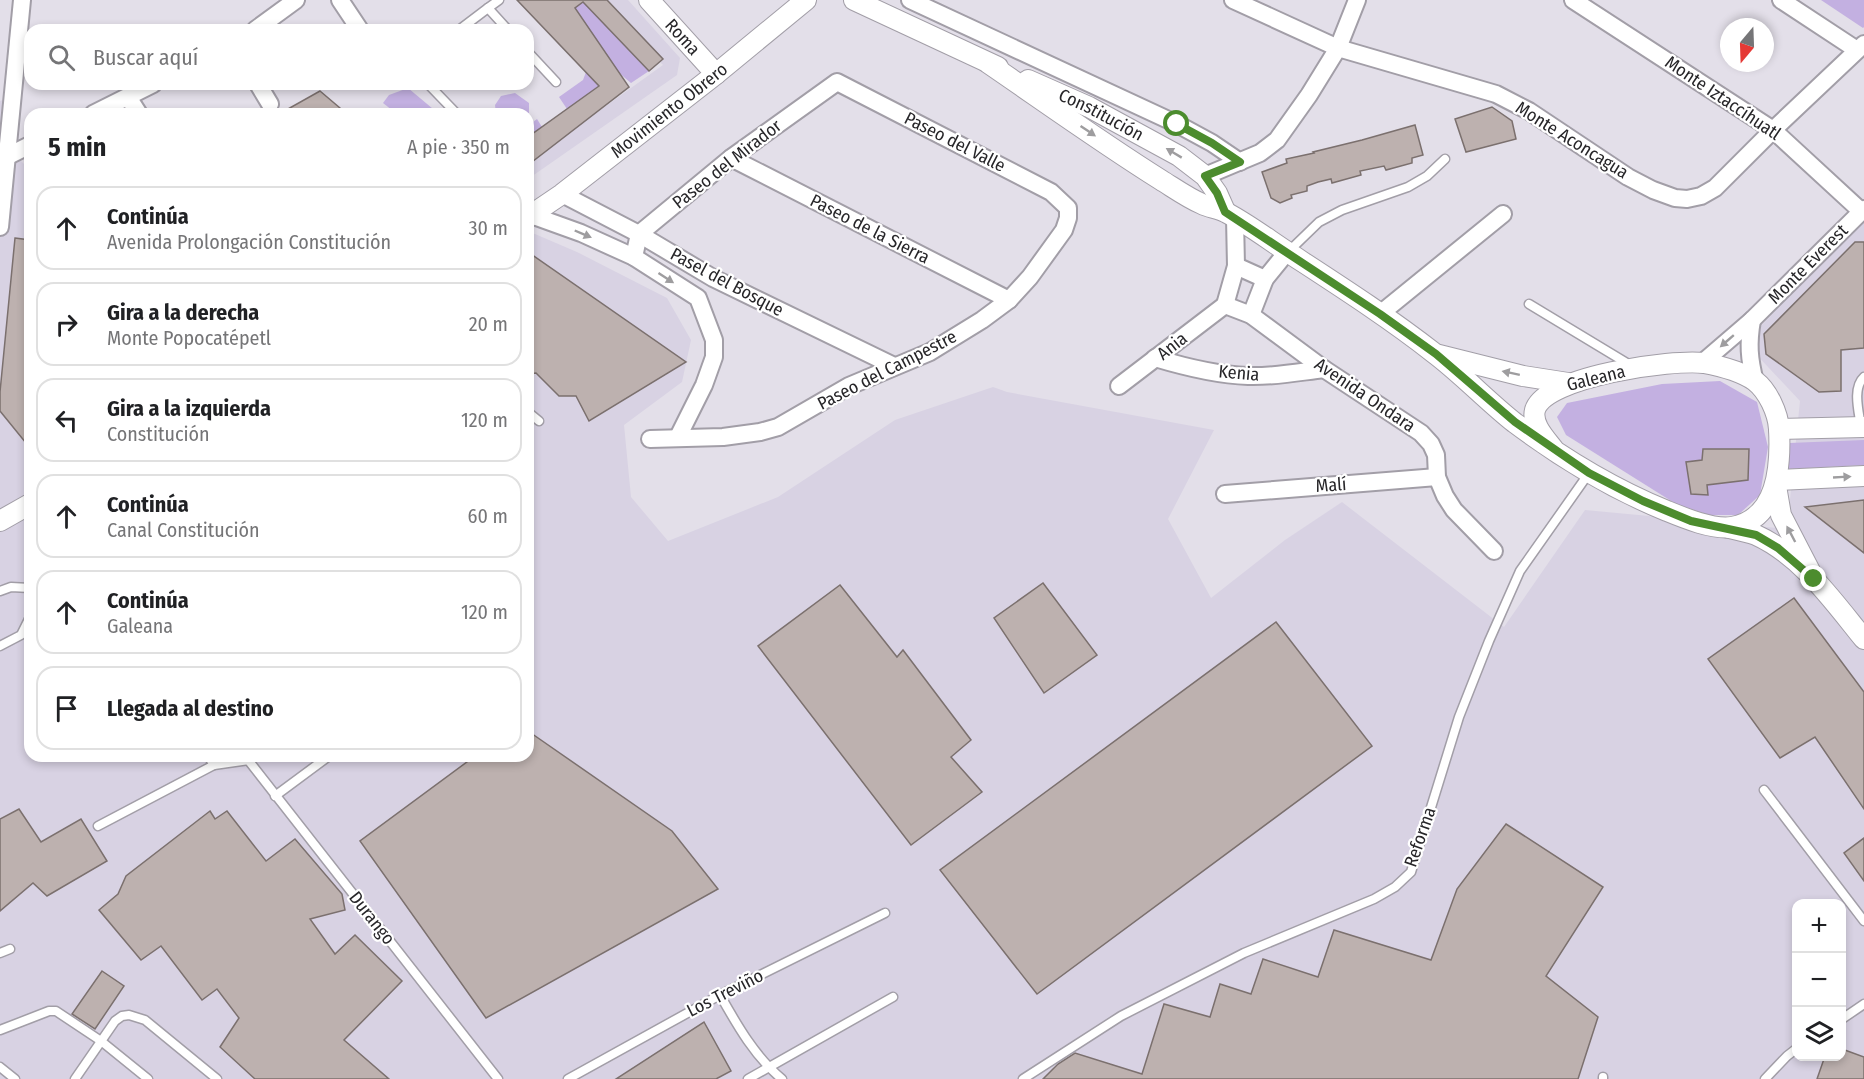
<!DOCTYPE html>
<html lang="es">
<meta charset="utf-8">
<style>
:root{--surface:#fff;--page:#f2f2f2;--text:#202124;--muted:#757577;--line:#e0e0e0}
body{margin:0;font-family:"Fira Sans Condensed",sans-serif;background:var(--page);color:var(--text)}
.controls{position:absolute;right:18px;bottom:18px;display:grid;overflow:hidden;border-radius:12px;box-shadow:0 3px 9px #0003}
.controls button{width:54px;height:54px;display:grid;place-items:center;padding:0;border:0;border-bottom:2px solid var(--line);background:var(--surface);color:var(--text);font:30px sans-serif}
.compass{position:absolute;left:1720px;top:18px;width:54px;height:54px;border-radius:50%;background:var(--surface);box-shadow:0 3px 9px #0003;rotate:199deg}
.stop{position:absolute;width:18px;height:18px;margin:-14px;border:4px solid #4c8c2e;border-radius:50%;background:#fff}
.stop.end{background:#4c8c2e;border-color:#fff;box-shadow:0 2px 6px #0008}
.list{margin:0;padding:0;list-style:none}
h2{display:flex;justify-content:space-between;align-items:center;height:78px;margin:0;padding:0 24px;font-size:26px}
h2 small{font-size:20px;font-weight:400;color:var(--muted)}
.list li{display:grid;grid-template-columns:39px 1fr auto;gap:18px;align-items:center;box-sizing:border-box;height:84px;margin:0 12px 12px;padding:0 12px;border:2px solid var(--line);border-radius:18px}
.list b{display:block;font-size:22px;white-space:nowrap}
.list p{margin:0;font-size:20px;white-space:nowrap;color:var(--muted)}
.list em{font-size:20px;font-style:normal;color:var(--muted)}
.icon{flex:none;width:33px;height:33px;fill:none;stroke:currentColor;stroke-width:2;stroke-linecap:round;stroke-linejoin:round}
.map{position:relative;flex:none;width:1864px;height:1079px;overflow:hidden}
.search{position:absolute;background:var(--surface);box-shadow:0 3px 9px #0003;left:24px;top:24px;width:510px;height:66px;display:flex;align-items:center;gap:15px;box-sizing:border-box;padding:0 21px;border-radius:18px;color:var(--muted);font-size:22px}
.panel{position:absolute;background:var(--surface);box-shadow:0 3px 9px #0003;left:24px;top:108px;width:510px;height:654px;border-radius:18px}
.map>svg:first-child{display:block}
.built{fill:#d8d2e3;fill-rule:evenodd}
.green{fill:#c3b0e1}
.building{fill:#bdb1af;stroke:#7b706e;stroke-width:1.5}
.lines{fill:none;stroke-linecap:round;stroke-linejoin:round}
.service-casing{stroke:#a29ea7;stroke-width:11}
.minor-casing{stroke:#a29ea7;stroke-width:20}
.tertiary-casing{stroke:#a29ea7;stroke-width:22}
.service{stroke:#fff;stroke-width:8}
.minor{stroke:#fff;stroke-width:16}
.tertiary{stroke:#fff;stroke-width:20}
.oneway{fill:#9e9d9f}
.route{stroke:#4c8c2e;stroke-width:8}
.labels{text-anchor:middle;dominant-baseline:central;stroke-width:4.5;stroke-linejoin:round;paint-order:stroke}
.street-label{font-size:18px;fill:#272629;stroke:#fff}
</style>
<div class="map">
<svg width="1864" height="1079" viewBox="0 0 1864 1079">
<rect width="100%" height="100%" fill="#e3dfe9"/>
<g class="built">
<path d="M 599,0 L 628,0 L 680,58 L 677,75 L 528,179 L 528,162 L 663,65 Z"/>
<path d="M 14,96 L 19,159 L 30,170 L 30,756 L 528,756 L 528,231 L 577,252 L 667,298 L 691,340 L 682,382 L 624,425 L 631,497 L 668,541 L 778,497 L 895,420 L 993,387 L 1007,392 L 1214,430 L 1168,519 L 1211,598 L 1285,540 L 1342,502 L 1504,627 L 1585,510 L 1787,529 L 1800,401 L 1754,352 L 1755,332 L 1864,220 L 1864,1079 L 0,1079 L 0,101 ZM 1796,904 L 1842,904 L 1842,1056 L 1796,1056 Z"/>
</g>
<g class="green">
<path d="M 555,0 L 581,0 L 649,71 L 631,83 L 618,72 L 567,109 L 559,97 L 583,80 L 586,72 Z"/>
<path d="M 1821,0 L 1864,0 L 1864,27 L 1863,28 Z"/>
<path d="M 408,88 L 439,114 L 397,114 L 383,103 L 389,95 Z"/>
<path d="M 515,93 L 529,103 L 529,125 L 537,119 L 542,127 L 528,137 L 528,114 L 496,114 L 495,105 L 501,96 Z"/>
<path d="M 1720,381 L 1757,402 L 1768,447 L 1760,495 L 1738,515 L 1709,515 L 1676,504 L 1566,435 L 1557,417 L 1567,403 L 1662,384 Z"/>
<path d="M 1864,440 L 1864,465 L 1788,469 L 1789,443 Z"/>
</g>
<g class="building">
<path d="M 517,0 L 607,0 L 663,59 L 649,71 L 583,2 L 575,8 L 629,87 L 528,165 L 528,137 L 599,86 Z"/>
<path d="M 320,91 L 347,114 L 279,114 Z"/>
<path d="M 1492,107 L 1512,121 L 1516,139 L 1466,152 L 1455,119 Z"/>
<path d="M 1415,125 L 1423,155 L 1412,158 L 1412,163 L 1386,170 L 1384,166 L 1360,171 L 1361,175 L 1332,183 L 1331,179 L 1318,182 L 1307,186 L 1307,191 L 1291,195 L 1292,198 L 1280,203 L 1271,198 L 1262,172 L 1287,163 L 1286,159 L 1314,153 L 1313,152 L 1362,140 Z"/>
<path d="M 15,238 L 30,240 L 30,448 L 0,411 L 0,392 Z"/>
<path d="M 1855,242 L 1864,242 L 1864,348 L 1841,350 L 1841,391 L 1819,392 L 1766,354 L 1764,334 Z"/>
<path d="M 528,252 L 686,362 L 589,421 L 576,396 L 559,396 L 536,373 L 528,374 Z"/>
<path d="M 1703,449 L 1749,449 L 1748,480 L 1707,485 L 1708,495 L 1691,494 L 1686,462 L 1702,460 Z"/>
<path d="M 1864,500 L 1864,553 L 1805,507 Z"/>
<path d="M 1043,583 L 1097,655 L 1044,693 L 994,618 Z"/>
<path d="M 840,585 L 897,657 L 903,650 L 971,740 L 951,757 L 982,792 L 911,845 L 758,646 Z"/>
<path d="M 1794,598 L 1864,692 L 1864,809 L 1815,737 L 1780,758 L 1708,659 Z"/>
<path d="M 1276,622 L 1372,746 L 1037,994 L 940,870 Z"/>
<path d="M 528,731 L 672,831 L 718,889 L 486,1018 L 360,841 L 475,756 L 528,756 Z"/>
<path d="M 19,809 L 41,842 L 81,819 L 107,861 L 47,896 L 33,883 L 0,911 L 0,819 Z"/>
<path d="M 210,811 L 215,819 L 227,811 L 266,861 L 295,839 L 342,894 L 345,910 L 310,919 L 335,954 L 355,935 L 402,981 L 344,1040 L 389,1079 L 255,1079 L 220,1047 L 239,1018 L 217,989 L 202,1000 L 161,946 L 141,960 L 99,910 L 118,894 L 126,876 Z"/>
<path d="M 1506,824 L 1603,887 L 1546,976 L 1598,1017 L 1578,1079 L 1043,1079 L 1058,1064 L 1075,1053 L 1142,1074 L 1164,1004 L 1210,1017 L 1220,984 L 1251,994 L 1263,959 L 1318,977 L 1334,930 L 1431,960 L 1457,889 Z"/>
<path d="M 1864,838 L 1864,881 L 1844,853 Z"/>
<path d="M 102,971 L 124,986 L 95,1029 L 72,1014 Z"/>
<path d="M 704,1022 L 731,1071 L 716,1079 L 616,1079 Z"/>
<path d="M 1842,1049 L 1864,1057 L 1864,1079 L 1817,1079 L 1825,1056 L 1842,1056 Z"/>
</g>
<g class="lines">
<defs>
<g id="service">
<path d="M 499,0 L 488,8 L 508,30"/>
<path d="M 459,30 L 488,8"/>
<path d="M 528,52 L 556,82"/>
<path d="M 428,84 L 457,114"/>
<path d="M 1288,252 L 1319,222 L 1342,210 L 1408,187 L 1427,176 L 1445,159"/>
<path d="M 1529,304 L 1630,365"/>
<path d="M 528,412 L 539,421"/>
<path d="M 1861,427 C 1859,412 1852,388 1864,377"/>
<path d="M 0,591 L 11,587 L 30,588"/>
<path d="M 0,646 L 21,635 L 30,617"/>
<path d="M 208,756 L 214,765 L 249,760"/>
<path d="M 245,756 L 498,1079"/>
<path d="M 1764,790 L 1864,921"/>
<path d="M 275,796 L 329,756"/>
<path d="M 98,826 L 214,765"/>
<path d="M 0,953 L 10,949"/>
<path d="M 720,995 C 737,1025 755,1057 782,1079"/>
<path d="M 1842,1019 L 1864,1004"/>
<path d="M 0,1030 L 49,1011 L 56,1011 L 101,1041 L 148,1079"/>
<path d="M 0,1067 L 15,1079"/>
<path d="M 75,1079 L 115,1021 L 122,1016 L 129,1015 L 145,1020 L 217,1079"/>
<path d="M 568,1079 L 720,995 L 885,913"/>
<path d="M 748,1079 L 893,997"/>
<path d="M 1023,1079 L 1121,1016 L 1244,953 L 1374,899 L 1395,887 L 1411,872 L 1459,717 L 1489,641 L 1520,571 L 1589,473"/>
<path d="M 1603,1079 L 1603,1077"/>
<path d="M 1765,1079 L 1787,1056 L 1796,1049"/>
</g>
<g id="minor">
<path d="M 340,0 L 360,30"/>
<path d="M 910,0 L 1177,124 L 1212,143 L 1240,162"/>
<path d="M 1233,0 L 1338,48 L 1496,94 L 1529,111 L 1628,177 L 1653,190 L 1675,198 L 1687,199 L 1701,196 L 1715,188 L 1773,130 L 1864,44"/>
<path d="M 1573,0 L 1773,130 L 1861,211"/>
<path d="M 1781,0 L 1857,50"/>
<path d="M 255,30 L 296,0"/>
<path d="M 258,84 L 270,104"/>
<path d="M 128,97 L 139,114"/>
<path d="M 93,114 L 153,84"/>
<path d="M 8,156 L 30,145"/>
<path d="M 731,158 L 1009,300"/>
<path d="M 1205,176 L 1260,153 L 1277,140 L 1309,95 L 1338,48 L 1357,0"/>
<path d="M 562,194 L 639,234 L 713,278 L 894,366"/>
<path d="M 531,215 L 581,233 L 634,257 L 698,298 L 714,340 L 714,357 L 704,385 L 678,437"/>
<path d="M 0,227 L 22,0"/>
<path d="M 634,257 L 639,234 L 731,158 L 837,82 L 1051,192 L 1068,208 L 1068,218 L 1064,230 L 1030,277 L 1009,300 L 982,320 L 930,352 L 849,386 L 778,427 L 760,432 L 723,437 L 650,439"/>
<path d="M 1236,266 L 1265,279"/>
<path d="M 1225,305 L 1251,315 L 1324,369 L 1421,433 L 1431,444 L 1436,455 L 1437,477 L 1445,496 L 1454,510 L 1494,551"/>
<path d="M 1225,305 L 1236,266 L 1235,218"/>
<path d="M 1380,314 L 1503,214"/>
<path d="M 1251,315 L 1265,279 L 1287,252"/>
<path d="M 1752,320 C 1748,344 1749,358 1755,382"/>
<path d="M 1155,358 C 1185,367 1217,375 1248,376 C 1274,377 1299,372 1324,369"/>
<path d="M 1702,363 L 1752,320 L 1864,209"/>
<path d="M 1119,386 L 1225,305"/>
<path d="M 1225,494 L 1437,477"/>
</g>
<g id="tertiary">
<path id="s1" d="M 649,0 L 716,74"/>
<path d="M 854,0 L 998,67"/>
<path d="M 988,63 C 1045,102 1102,143 1161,180 C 1174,188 1188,198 1202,204 C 1210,208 1219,208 1227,213 C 1248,224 1269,240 1289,253 C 1338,285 1388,317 1434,353 C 1462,374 1487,401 1515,423 C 1562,458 1613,489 1667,511 C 1684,518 1713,530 1732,527 C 1778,519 1781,466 1779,429 C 1778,413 1768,391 1755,381 C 1742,372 1720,366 1704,363 C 1673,359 1545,376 1535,410 C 1531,425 1547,440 1555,451"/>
<path id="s2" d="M 1028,80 L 1089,107 L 1179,156 L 1205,176 L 1217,193 L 1225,211"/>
<path id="s3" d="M 528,217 L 562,194 L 716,74 L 806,0"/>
<path d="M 1439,355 L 1523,376 L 1568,383"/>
<path d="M 1779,429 L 1864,427"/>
<path d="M 1777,480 L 1864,476"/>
<path d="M 1776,486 L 1781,515 L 1810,571"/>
<path d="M 0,521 L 30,504"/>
<path d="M 1729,528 C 1738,530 1748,532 1756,535 C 1802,556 1833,601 1864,639"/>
</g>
</defs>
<use href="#service" class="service-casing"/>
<use href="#minor" class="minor-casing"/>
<use href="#tertiary" class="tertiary-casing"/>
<use href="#service" class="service"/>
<use href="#minor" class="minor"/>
<use href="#tertiary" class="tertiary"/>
</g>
<defs><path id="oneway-solid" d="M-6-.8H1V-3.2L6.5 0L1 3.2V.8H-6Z" transform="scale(1.5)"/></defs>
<g class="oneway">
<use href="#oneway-solid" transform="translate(1088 131) rotate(34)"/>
<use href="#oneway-solid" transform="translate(1174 153) rotate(-149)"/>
<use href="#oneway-solid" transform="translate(583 234) rotate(23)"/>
<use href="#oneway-solid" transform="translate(666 278) rotate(33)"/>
<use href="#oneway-solid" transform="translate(1727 341) rotate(139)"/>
<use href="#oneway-solid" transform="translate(1511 373) rotate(-168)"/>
<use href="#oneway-solid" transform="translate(1842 477) rotate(-3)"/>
<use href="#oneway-solid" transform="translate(1791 534) rotate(-118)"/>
</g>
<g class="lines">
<path class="route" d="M 1177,124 L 1212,143 L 1240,162 L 1205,176 L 1217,193 L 1225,212 L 1380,314 L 1436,354 L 1515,422 L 1589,473 L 1643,501 L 1691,521 L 1756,535 L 1778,548 L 1814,579"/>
</g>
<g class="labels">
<g class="street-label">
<text stroke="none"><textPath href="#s1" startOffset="50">Roma</textPath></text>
<text transform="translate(1723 98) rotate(34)">Monte Iztaccíhuatl</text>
<text stroke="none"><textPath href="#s3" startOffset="177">Movimiento Obrero</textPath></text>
<text stroke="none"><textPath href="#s2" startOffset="81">Constitución</textPath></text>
<text transform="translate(1572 140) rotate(32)">Monte Aconcagua</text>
<text transform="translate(955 142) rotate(27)">Paseo del Valle</text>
<text transform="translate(727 164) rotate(-38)">Paseo del Mirador</text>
<text transform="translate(870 229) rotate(27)">Paseo de la Sierra</text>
<text transform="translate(1808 264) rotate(-45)">Monte Everest</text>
<text transform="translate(727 282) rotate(28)">Pasel del Bosque</text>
<text transform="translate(1172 346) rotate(-38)">Ania</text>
<text transform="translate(887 370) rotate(-27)">Paseo del Campestre</text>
<text transform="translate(1239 373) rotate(5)">Kenia</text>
<text transform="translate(1596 378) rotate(-14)">Galeana</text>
<text transform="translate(1365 395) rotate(34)">Avenida Ondara</text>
<text transform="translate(1331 485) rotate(-4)">Malí</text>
<text transform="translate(1420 837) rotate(-71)">Reforma</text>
<text transform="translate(372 918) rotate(52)">Durango</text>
<text transform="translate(725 993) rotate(-27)">Los Treviño</text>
</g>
</g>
</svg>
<div class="controls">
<button>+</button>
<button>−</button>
<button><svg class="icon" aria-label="layers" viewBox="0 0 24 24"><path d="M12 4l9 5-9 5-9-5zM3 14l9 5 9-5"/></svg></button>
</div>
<svg class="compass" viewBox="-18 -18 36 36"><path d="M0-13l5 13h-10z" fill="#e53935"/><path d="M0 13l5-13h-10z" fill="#757577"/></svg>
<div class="stop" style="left:1177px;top:124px"></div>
<div class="stop end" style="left:1814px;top:579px"></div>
<div class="search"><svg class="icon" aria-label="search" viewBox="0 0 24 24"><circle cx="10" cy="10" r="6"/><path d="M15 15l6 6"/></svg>Buscar aquí</div>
<section class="panel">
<h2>5 min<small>A pie · 350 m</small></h2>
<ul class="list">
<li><svg class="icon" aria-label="ahead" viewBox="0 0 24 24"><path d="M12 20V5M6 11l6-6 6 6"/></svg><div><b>Continúa</b><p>Avenida Prolongación Constitución</p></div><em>30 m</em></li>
<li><svg class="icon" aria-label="right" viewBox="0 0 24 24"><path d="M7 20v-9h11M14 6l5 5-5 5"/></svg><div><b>Gira a la derecha</b><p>Monte Popocatépetl</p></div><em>20 m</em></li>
<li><svg class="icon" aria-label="left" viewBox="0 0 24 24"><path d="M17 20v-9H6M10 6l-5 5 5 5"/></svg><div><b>Gira a la izquierda</b><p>Constitución</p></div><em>120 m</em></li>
<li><svg class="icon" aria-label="ahead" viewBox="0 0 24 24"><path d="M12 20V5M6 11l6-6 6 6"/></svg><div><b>Continúa</b><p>Canal Constitución</p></div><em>60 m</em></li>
<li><svg class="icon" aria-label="ahead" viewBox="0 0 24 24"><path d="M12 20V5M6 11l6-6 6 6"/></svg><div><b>Continúa</b><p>Galeana</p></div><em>120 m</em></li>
<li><svg class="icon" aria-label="arrive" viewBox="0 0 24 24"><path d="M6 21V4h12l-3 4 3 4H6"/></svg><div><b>Llegada al destino</b></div></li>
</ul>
</section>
</div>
